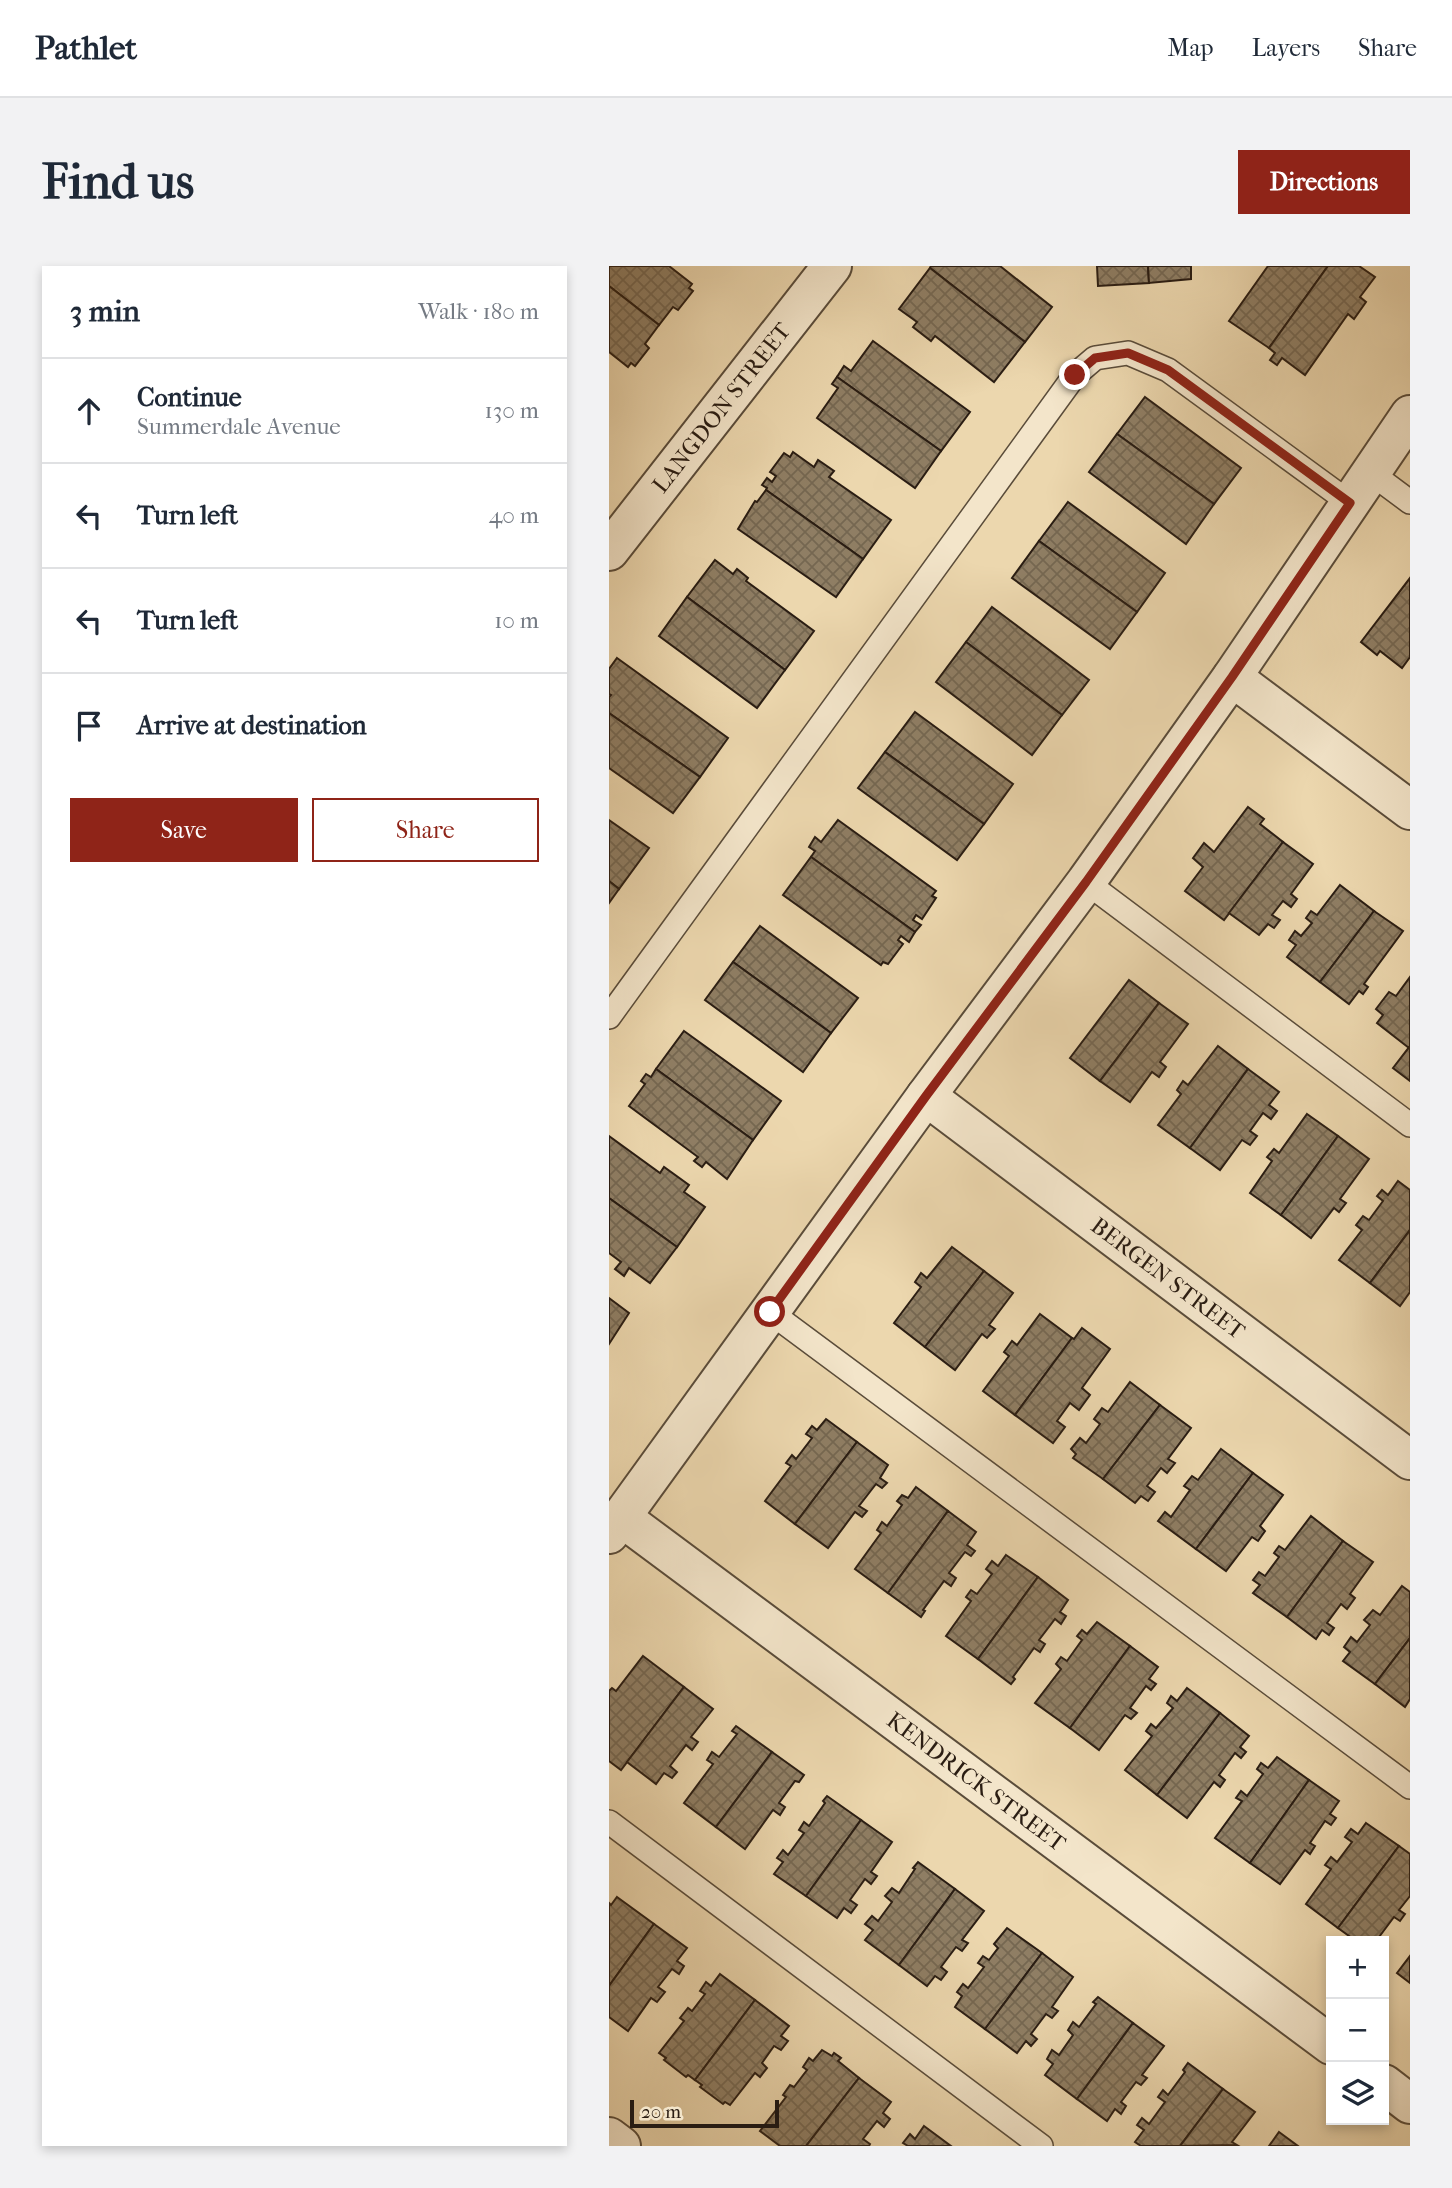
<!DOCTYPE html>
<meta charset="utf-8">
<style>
:root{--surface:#fff;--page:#f2f2f3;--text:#1f2937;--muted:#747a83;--line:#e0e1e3;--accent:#8f2418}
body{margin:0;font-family:"IM FELL French Canon",serif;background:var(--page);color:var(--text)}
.controls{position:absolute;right:21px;bottom:21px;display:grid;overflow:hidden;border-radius:0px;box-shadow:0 4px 10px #0003}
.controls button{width:63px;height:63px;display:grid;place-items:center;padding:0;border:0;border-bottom:2px solid var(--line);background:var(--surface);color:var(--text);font:35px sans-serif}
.scale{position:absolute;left:21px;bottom:18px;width:149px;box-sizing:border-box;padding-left:7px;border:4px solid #2a1d13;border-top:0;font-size:19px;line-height:24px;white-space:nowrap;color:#2a1d13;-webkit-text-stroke:5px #f3e5ca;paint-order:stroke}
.stop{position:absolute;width:21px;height:21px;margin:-16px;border:5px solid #8f2418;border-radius:50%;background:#fff}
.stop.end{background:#8f2418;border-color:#fff;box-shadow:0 2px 7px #0008}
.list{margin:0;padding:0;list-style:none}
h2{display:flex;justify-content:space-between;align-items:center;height:91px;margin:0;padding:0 28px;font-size:30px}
h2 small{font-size:23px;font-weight:400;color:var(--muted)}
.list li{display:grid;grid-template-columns:46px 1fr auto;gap:21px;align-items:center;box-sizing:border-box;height:105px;padding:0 28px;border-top:2px solid var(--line)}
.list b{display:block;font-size:26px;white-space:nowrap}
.list p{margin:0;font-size:23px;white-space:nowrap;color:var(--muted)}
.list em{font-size:23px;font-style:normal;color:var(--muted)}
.actions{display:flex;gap:14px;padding:21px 28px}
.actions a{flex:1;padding:16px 0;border:2px solid var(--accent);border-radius:0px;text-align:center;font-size:24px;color:var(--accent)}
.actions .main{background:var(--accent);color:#fff}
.icon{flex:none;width:38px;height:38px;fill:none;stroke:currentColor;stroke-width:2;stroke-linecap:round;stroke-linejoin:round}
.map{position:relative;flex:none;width:801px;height:1880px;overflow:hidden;border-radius:0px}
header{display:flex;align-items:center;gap:42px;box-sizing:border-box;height:98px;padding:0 35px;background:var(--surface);border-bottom:2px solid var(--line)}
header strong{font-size:33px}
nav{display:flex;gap:38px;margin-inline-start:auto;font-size:24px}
.intro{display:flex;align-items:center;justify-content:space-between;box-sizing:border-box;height:168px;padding:0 42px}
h1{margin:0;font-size:49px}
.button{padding:18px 32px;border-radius:0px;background:var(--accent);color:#fff;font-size:24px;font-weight:700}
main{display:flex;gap:42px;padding:0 42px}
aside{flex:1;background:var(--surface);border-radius:0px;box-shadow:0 4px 10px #0003}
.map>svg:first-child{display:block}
.building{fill:url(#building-cross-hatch);stroke:#2a1d13;stroke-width:2}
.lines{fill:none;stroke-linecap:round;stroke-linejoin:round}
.service-casing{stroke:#5a4c3a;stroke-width:26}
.minor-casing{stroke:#5a4c3a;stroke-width:42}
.tertiary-casing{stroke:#5a4c3a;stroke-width:42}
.service{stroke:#f3e5ca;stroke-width:23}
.minor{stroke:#f3e5ca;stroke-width:38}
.tertiary{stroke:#f3e5ca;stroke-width:38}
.route{stroke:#8f2418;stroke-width:9}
.labels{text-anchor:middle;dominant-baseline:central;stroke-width:7;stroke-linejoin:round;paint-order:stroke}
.street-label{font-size:23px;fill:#2a1d13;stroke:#f3e5ca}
</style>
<header>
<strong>Pathlet</strong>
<nav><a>Map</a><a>Layers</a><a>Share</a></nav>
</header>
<div class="intro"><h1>Find us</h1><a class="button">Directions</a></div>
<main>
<aside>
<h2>3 min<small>Walk · 180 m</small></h2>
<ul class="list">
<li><svg class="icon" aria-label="ahead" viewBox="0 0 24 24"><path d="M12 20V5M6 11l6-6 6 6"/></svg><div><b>Continue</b><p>Summerdale Avenue</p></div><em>130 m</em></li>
<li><svg class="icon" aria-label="left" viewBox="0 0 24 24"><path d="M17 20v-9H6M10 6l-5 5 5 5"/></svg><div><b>Turn left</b></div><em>40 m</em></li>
<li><svg class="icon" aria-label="left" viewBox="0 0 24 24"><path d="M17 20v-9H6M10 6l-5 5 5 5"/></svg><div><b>Turn left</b></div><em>10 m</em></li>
<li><svg class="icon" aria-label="arrive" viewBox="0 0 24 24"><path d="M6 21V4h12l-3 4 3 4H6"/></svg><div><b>Arrive at destination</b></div></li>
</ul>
<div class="actions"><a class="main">Save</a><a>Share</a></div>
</aside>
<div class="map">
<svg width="801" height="1880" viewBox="0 0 801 1880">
<defs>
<pattern id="building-cross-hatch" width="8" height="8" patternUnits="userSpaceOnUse" patternTransform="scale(1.75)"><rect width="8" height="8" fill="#8f7e64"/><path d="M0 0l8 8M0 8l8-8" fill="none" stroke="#756751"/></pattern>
</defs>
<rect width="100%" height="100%" fill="#ecd7ae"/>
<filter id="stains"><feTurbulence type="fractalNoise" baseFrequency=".00286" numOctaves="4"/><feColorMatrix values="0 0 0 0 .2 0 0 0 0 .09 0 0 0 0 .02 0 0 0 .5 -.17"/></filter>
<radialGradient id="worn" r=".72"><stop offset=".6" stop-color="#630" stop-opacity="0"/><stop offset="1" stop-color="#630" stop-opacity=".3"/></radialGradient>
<g class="building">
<path d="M 0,0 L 60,0 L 83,18 L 80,22 L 84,25 L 69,44 L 64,41 L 50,59 L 0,20 Z"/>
<path d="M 322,0 L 391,0 L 443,41 L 416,76 L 321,2 Z"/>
<path d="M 488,0 L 539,0 L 540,17 L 489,20 Z"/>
<path d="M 539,0 L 582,0 L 582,13 L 540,17 Z"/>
<path d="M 659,0 L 719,0 L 660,82 L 620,55 Z"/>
<path d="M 719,0 L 750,0 L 766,11 L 751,31 L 757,36 L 745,53 L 739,48 L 696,109 L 673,92 L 668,99 L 661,94 L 666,87 L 660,82 Z"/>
<path d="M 321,2 L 416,76 L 385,116 L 326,70 L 322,75 L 304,61 L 308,56 L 290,43 Z"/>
<path d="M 0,20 L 50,59 L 36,78 L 40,82 L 26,100 L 22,97 L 19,101 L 0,86 Z"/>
<path d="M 264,75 L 361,146 L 332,185 L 228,111 L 235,100 L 242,105 Z"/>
<path d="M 228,111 L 332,185 L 306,222 L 208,152 L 229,122 L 223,118 Z"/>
<path d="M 536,131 L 632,202 L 605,238 L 508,168 Z"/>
<path d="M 508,168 L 605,238 L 577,278 L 480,206 Z"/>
<path d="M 184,186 L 205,201 L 209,194 L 225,205 L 220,211 L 282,254 L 254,293 L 157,224 L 158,222 L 153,219 L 158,212 L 163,216 L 167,210 L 161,206 L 175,187 L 181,191 Z"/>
<path d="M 157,224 L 254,293 L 227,331 L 129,263 L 146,235 L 148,236 Z"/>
<path d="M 459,236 L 556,307 L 528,346 L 430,275 Z"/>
<path d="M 430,275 L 528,346 L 501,383 L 403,312 Z"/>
<path d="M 106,294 L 124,308 L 128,303 L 139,312 L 137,315 L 205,365 L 176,404 L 78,331 Z"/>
<path d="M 801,312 L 801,391 L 793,402 L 771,385 L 768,389 L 752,376 Z"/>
<path d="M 78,331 L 176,404 L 148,442 L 50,370 Z"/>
<path d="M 383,341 L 480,414 L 453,449 L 357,376 Z"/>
<path d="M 357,376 L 453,449 L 423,489 L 327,416 Z"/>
<path d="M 8,392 L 119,472 L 91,511 L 0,447 L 0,431 L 2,429 L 0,428 L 0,403 Z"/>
<path d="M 306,446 L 404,518 L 375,558 L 276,486 Z"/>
<path d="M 0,447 L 91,511 L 64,547 L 0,502 Z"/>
<path d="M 276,486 L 375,558 L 348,594 L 249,522 Z"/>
<path d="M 639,541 L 655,553 L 651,558 L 674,576 L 615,654 L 576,625 L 594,601 L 584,592 L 595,577 L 605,586 Z"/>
<path d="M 0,554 L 40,582 L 10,623 L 0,615 Z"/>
<path d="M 229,554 L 327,625 L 323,630 L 327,632 L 313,653 L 307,649 L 304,654 L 312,659 L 306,666 L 202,591 L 206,585 L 200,581 L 206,571 L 212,576 Z"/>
<path d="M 674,576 L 704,598 L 682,628 L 688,633 L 682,641 L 674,635 L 663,649 L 671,654 L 665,662 L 659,658 L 650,669 L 620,647 Z"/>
<path d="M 202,591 L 306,666 L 300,676 L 292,670 L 289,674 L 294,678 L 279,698 L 274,696 L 272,699 L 174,629 Z"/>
<path d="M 0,615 L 10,623 L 0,637 Z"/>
<path d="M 731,619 L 765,645 L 711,716 L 678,691 L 687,679 L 680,674 L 686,665 L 692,670 L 703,657 L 697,652 L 702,645 L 708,649 Z"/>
<path d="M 765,645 L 794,665 L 755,718 L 759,721 L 754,728 L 750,725 L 740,738 L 711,716 Z"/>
<path d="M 151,660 L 249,732 L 222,767 L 124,696 Z"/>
<path d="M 124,696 L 222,767 L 194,806 L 96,734 Z"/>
<path d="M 801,711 L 801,780 L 800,782 L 768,757 L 774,749 L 767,743 L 780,726 L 787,730 Z"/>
<path d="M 520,714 L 550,737 L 491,815 L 461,792 Z"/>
<path d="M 550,737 L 579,758 L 551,796 L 557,801 L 550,811 L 543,806 L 521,836 L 491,815 Z"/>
<path d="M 75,765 L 172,835 L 144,874 L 47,803 Z"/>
<path d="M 609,780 L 639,803 L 581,882 L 549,859 L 572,828 L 568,824 L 574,815 L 579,819 Z"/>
<path d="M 801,780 L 801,815 L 784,802 Z"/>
<path d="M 47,803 L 144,874 L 118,913 L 97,896 L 93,901 L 85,895 L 89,891 L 20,840 L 36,818 L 32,815 L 37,808 L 42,811 Z"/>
<path d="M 639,803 L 670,826 L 660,839 L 668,845 L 662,853 L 654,847 L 641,865 L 648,870 L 641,879 L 633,874 L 611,904 L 581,882 Z"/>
<path d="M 698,848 L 729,870 L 672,949 L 641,927 L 663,895 L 658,891 L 665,883 L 670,887 Z"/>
<path d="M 0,870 L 51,907 L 55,901 L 80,919 L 75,926 L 96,941 L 68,981 L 0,932 Z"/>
<path d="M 729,870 L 760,893 L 731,933 L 737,937 L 730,946 L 725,942 L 702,972 L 672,949 Z"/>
<path d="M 789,915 L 801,924 L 801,964 L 761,1017 L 730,994 L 753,964 L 747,959 L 754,950 L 760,954 L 774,935 L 768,930 L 773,924 L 779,929 Z"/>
<path d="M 0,932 L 68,981 L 41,1017 L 20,1002 L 15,1010 L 6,1003 L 12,996 L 0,987 Z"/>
<path d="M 801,964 L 801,1026 L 791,1040 L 761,1017 Z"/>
<path d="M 343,981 L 375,1005 L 316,1081 L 285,1057 L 312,1021 L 306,1016 L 312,1007 L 318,1012 Z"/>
<path d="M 375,1005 L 404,1027 L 380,1059 L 386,1063 L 378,1072 L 373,1068 L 346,1104 L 316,1081 Z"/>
<path d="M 0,1032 L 20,1047 L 0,1078 Z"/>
<path d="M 431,1048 L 463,1072 L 406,1149 L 374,1125 L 400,1090 L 395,1086 L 403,1075 L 408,1079 Z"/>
<path d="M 473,1062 L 501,1083 L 473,1122 L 481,1129 L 470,1144 L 461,1137 L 448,1155 L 456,1161 L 444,1177 L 406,1149 L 463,1072 L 465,1073 Z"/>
<path d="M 521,1116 L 551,1139 L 494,1213 L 464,1192 L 467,1188 L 462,1183 L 471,1172 L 477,1177 L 491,1158 L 485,1153 L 493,1142 L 499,1146 Z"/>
<path d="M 551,1139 L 582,1162 L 559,1193 L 566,1197 L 558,1207 L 552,1202 L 538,1220 L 546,1226 L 539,1235 L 532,1230 L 526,1237 L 494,1213 Z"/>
<path d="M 217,1153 L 248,1176 L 186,1258 L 156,1235 L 182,1200 L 177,1197 L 183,1189 L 187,1193 L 203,1172 L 197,1168 L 203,1160 L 208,1164 Z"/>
<path d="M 248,1176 L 279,1199 L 271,1212 L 278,1217 L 273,1222 L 267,1218 L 250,1240 L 258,1245 L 253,1251 L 246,1246 L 219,1282 L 186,1258 Z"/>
<path d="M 612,1183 L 644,1207 L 587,1283 L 549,1255 L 556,1246 L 562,1251 L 581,1224 L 575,1220 L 583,1210 L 589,1214 Z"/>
<path d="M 644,1207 L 674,1229 L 651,1260 L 656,1265 L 649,1275 L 643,1271 L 617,1305 L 587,1283 Z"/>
<path d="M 307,1221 L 339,1245 L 279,1327 L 246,1303 L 272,1267 L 268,1264 L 273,1256 L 278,1260 L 293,1239 L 288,1235 L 293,1229 L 299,1232 Z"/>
<path d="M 339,1245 L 367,1266 L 358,1279 L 366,1285 L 362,1290 L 356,1286 L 340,1307 L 347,1312 L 342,1320 L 335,1315 L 314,1344 L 316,1345 L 312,1351 L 279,1327 Z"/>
<path d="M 702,1250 L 734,1275 L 678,1351 L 644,1327 L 651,1319 L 644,1314 L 650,1306 L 656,1310 L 670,1291 L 665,1287 L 670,1280 L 676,1284 Z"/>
<path d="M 734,1275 L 764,1296 L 741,1328 L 746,1332 L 738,1343 L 732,1338 L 718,1357 L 725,1362 L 720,1369 L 713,1364 L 707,1373 L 678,1351 Z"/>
<path d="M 397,1289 L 429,1311 L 369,1393 L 337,1370 L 362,1335 L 357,1331 L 362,1324 L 368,1328 L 383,1308 L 377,1303 L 383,1295 L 389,1300 Z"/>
<path d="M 429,1311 L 459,1334 L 451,1346 L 457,1350 L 452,1358 L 446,1353 L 430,1374 L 436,1378 L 431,1386 L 425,1382 L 404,1411 L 406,1413 L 402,1418 L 369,1393 Z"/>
<path d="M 793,1320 L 801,1326 L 801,1372 L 766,1418 L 734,1395 L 741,1386 L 735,1381 L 742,1371 L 748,1376 L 761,1359 L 755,1354 L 764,1344 L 771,1349 Z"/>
<path d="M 488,1356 L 521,1380 L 461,1462 L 426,1437 L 452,1403 L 447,1398 L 452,1391 L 458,1395 L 473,1374 L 468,1370 L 473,1364 L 478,1368 Z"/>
<path d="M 801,1372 L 801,1433 L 796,1441 L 766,1418 Z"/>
<path d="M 521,1380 L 549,1401 L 540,1413 L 547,1418 L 542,1424 L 537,1420 L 521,1442 L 528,1447 L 522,1453 L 516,1449 L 490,1484 L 461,1462 Z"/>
<path d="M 34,1390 L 75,1421 L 12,1504 L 0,1495 L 0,1425 L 3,1422 L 7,1425 Z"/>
<path d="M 75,1421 L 104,1443 L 82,1471 L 89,1476 L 83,1484 L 77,1479 L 61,1500 L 68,1506 L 63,1512 L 55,1507 L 47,1518 L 18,1496 Z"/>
<path d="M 578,1422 L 611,1447 L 548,1529 L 516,1504 L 543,1470 L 537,1465 L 542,1458 L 547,1462 L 564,1442 L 558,1437 L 562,1430 L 568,1435 Z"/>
<path d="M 611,1447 L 640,1470 L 631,1481 L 637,1486 L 632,1492 L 626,1487 L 610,1509 L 616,1514 L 611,1521 L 605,1516 L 578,1552 L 548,1529 Z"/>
<path d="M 127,1460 L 163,1486 L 107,1561 L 75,1537 L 104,1498 L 98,1494 L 103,1486 L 110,1491 L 128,1468 L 123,1465 Z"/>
<path d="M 163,1486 L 195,1509 L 190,1516 L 186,1515 L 170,1537 L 176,1541 L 171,1549 L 164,1544 L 136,1583 L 107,1561 Z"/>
<path d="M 668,1491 L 700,1514 L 641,1597 L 606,1572 L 633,1535 L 627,1532 L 632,1525 L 638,1530 L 654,1508 L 648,1503 L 652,1497 L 659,1502 Z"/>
<path d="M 700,1514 L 730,1535 L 721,1548 L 727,1552 L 722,1559 L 716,1555 L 701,1577 L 706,1580 L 701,1588 L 696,1584 L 671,1618 L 641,1597 Z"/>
<path d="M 218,1530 L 252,1554 L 197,1630 L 165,1608 L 174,1596 L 168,1592 L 174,1584 L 179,1589 L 195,1567 L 190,1564 L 195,1556 L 200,1560 L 216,1537 L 214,1535 Z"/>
<path d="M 252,1554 L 283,1576 L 262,1606 L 268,1610 L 262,1618 L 256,1613 L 241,1634 L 248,1639 L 242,1647 L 235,1642 L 228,1652 L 197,1630 Z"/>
<path d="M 757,1557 L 790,1580 L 729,1662 L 697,1638 L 722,1603 L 716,1599 L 722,1591 L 728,1596 L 743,1576 L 736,1571 L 742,1563 L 749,1568 Z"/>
<path d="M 790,1580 L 801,1588 L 801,1630 L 790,1644 L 796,1648 L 791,1655 L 785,1651 L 767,1675 L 747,1675 L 729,1662 Z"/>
<path d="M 309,1596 L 346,1623 L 290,1699 L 256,1674 L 264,1664 L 256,1658 L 263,1650 L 269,1655 L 283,1636 L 276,1630 L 283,1622 L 290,1627 L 306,1603 L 304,1602 Z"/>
<path d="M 346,1623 L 375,1645 L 353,1674 L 359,1677 L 353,1685 L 347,1681 L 332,1701 L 338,1706 L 332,1714 L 326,1710 L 318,1720 L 290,1699 Z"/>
<path d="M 8,1631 L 45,1658 L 0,1720 L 0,1637 L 2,1639 Z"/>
<path d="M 45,1658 L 78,1682 L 68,1695 L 75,1700 L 70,1708 L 63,1703 L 49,1721 L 56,1726 L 48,1736 L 42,1732 L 19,1765 L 0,1751 L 0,1720 Z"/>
<path d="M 398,1662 L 433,1687 L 376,1763 L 346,1741 L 353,1730 L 348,1726 L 354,1718 L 359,1722 L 375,1701 L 369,1697 L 374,1690 L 380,1694 L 389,1682 L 385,1678 Z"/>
<path d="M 433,1687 L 464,1711 L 443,1741 L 449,1745 L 443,1752 L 437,1748 L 422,1768 L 428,1773 L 422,1780 L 417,1775 L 408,1787 L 376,1763 Z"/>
<path d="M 801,1690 L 801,1717 L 788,1707 Z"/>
<path d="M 111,1708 L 146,1734 L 86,1814 L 79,1809 L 77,1811 L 55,1794 L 57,1792 L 50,1787 L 75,1755 L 71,1752 L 79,1742 L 83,1745 L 96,1728 L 91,1725 L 97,1716 L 102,1720 Z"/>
<path d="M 489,1731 L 524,1757 L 468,1833 L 436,1809 L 444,1798 L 438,1793 L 443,1784 L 450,1789 L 464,1769 L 459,1764 L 464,1756 L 470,1761 L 487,1738 L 484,1736 Z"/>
<path d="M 146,1734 L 180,1760 L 172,1770 L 179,1775 L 172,1784 L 165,1780 L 153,1797 L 158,1802 L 151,1811 L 146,1807 L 121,1839 L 116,1836 L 114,1838 L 91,1821 L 93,1819 L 86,1814 Z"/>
<path d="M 524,1757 L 555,1780 L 533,1809 L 538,1812 L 532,1819 L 527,1816 L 512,1836 L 517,1840 L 512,1848 L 506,1843 L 498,1855 L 468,1833 Z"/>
<path d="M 213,1784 L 223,1790 L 225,1787 L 232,1792 L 229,1795 L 250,1812 L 197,1880 L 171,1880 L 151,1865 L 177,1831 L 174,1829 L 181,1819 L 185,1821 L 198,1804 L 194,1801 L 200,1792 L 204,1795 Z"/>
<path d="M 579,1797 L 614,1823 L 571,1880 L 532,1880 L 526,1876 L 535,1864 L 528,1859 L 533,1852 L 540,1858 L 556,1836 L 549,1831 L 554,1824 L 559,1829 L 576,1806 L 574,1804 Z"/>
<path d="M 250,1812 L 282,1836 L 274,1847 L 281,1853 L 275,1861 L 268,1855 L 254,1873 L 261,1878 L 260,1880 L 197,1880 Z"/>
<path d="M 614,1823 L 646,1846 L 623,1876 L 628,1879 L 571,1880 Z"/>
<path d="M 315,1860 L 342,1880 L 299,1880 L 294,1877 L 301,1868 L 306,1873 Z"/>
<path d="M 670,1866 L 689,1880 L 660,1880 Z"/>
</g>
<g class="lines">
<defs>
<g id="service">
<path d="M 762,207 L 801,236"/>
<path d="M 477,616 L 801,859"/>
<path d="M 0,751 L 466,109 L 486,92 L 519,87 L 559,104 L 741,237"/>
<path d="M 161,1046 L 801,1521"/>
<path d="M 0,1556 L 432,1880"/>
</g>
<g id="minor">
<path id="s1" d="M 0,285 L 223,0"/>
<path d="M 623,411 L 801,544"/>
<path id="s2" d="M 317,830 L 801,1194"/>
<path id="s3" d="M 12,1251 L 722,1779"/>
<path d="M 775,1818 L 801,1838"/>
<path d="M 0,1871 L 12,1880"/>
</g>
<path id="tertiary" d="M 0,1268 L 317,830 L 477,616 L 623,411 L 801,149"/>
</defs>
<use href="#service" class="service-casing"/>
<use href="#minor" class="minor-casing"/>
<use href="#tertiary" class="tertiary-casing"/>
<use href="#service" class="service"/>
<use href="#minor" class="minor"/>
<use href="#tertiary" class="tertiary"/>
</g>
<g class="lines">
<path class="route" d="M 161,1046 L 317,830 L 477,616 L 623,411 L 741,237 L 559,104 L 519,87 L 486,92 L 466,109"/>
</g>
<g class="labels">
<g class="street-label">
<text stroke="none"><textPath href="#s1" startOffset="182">LANGDON STREET</textPath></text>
<text stroke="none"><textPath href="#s2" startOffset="303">BERGEN STREET</textPath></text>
<text stroke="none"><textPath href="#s3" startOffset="443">KENDRICK STREET</textPath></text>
</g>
</g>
<rect width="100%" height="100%" filter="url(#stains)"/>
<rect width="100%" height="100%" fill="url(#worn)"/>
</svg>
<div class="controls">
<button>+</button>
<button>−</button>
<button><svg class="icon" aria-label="layers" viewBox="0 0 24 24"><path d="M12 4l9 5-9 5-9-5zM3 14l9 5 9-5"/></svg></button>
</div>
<div class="scale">20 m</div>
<div class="stop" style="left:161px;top:1046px"></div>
<div class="stop end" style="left:466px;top:109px"></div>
</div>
</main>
